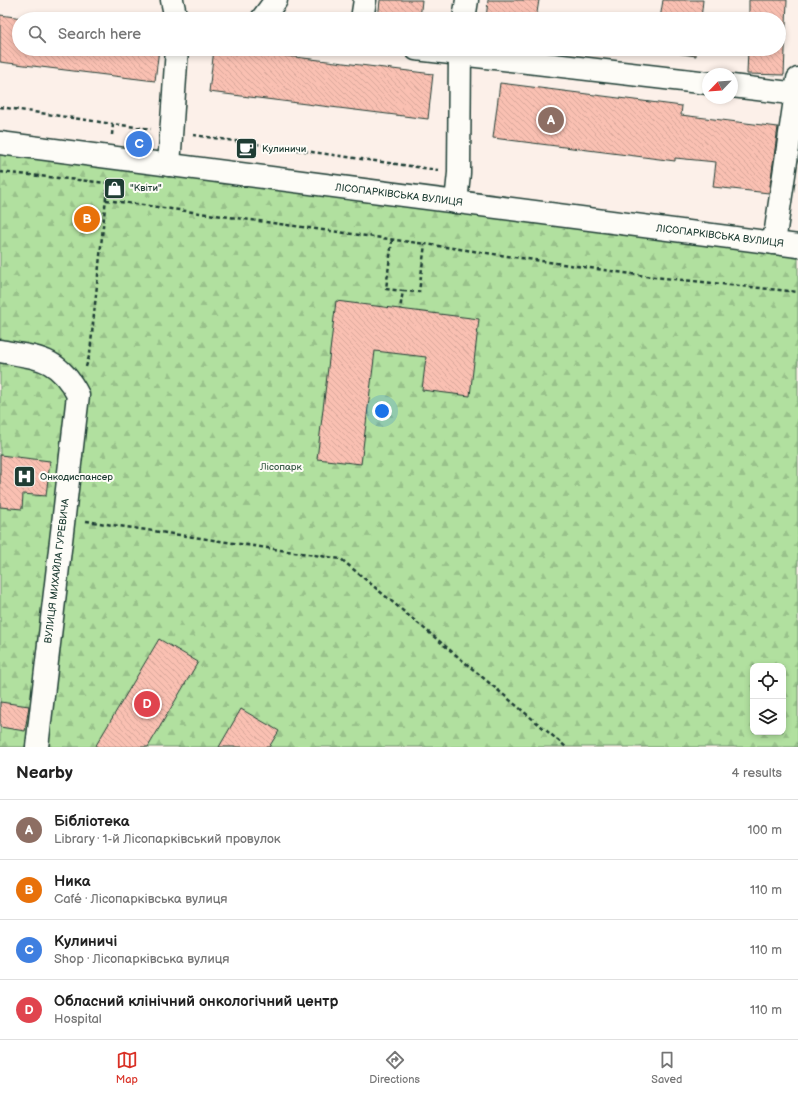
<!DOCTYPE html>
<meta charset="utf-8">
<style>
:root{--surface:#fff;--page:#f2f2f2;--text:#222;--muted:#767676;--line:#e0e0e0;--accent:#d93025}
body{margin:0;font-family:"Balsamiq Sans",sans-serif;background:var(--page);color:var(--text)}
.controls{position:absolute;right:12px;bottom:12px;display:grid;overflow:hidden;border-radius:8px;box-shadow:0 2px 6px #0003}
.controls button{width:36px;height:36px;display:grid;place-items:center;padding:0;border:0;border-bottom:1px solid var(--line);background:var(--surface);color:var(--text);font:20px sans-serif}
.compass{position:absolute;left:702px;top:68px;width:36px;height:36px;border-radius:50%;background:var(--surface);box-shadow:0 2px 6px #0003;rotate:245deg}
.you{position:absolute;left:382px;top:411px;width:14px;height:14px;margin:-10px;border:3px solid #fff;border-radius:50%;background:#1a73e8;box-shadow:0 0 0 6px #1a73e833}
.badge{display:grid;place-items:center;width:26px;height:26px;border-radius:50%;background:var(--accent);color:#fff;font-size:13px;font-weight:700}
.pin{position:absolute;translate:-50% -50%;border:2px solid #fff;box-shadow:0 1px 4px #0006}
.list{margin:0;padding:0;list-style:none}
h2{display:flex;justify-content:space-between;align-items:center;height:52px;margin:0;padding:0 16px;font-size:17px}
h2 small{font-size:13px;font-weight:400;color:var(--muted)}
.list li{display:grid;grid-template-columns:26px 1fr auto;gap:12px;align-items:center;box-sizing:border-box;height:60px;padding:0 16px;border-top:1px solid var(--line)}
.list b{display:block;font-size:15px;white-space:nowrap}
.list p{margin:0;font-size:13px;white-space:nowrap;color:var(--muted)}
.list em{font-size:13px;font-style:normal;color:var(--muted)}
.icon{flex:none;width:22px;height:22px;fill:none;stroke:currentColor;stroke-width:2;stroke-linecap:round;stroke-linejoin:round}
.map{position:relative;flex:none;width:798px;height:747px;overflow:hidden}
.search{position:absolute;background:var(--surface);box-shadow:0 2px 6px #0003;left:12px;right:12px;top:12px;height:44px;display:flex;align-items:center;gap:10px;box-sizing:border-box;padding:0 14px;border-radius:22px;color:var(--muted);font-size:15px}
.sheet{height:292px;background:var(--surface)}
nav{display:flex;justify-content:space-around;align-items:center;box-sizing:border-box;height:56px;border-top:1px solid var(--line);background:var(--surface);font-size:11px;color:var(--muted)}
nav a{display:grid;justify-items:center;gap:2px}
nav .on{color:var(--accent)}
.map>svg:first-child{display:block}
.forest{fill:url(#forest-firs);stroke:#688e6a;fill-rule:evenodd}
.building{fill:url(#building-back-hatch);stroke:#1f3d34}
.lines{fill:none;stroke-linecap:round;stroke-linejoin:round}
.minor-casing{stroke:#1f3d34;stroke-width:25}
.path{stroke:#1f3d34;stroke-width:2.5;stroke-dasharray:4 3;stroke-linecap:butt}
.minor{stroke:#fdfcf7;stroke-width:22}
.labels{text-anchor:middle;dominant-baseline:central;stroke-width:4;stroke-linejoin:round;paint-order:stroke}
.poi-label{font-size:10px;fill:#1f3d34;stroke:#fdfcf7;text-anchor:start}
.street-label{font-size:10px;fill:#1f3d34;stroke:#fdfcf7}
.park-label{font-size:10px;fill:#3c5e49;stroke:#fdfcf7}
</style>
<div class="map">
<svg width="798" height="747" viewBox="0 0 798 747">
<defs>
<pattern id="forest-firs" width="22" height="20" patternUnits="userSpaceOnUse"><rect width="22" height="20" fill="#b1e09f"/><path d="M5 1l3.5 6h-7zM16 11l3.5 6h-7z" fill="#98c18a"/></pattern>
<pattern id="building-back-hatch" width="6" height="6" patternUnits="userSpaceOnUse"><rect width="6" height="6" fill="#fac0b2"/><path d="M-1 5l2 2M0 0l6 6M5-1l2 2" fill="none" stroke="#d6a69a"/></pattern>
</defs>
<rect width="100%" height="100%" fill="#fcf0e9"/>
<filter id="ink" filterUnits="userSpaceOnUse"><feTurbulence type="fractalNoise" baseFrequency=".025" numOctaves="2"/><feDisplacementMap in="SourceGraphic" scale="8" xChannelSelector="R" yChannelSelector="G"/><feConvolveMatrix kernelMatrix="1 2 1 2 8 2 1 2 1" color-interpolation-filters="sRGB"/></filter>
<g filter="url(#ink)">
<path class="forest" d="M 0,150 L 798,256 L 798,747 L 0,747 ZM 753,666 L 783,666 L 783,732 L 753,732 Z"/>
<g class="building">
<path d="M 380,0 L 422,0 L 420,19 L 378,19 Z"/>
<path d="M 488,0 L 539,0 L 536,19 L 486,19 Z"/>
<path d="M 663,0 L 703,0 L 701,19 L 660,19 Z"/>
<path d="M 749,0 L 787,0 L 784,75 L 747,74 L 748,49 L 779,49 L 779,19 L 749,19 Z"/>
<path d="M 0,15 L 30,19 L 19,19 L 19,49 L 159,49 L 155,81 L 0,62 Z"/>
<path d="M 214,49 L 230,49 L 433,74 L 428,119 L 209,92 Z"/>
<path d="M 656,49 L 696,49 L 696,56 L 656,50 Z"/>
<path d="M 500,83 L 682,106 L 681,115 L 778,127 L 769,193 L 713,187 L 716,162 L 675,158 L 675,161 L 493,138 Z"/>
<path d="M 336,301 L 479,319 L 470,396 L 422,390 L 426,357 L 375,351 L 361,464 L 317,459 Z"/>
<path d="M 0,455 L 50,461 L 46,496 L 23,494 L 22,509 L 0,507 Z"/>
<path d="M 159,639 L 198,662 L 148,747 L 95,747 Z"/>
<path d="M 0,702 L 29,706 L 25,731 L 0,727 Z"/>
<path d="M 241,709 L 279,731 L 269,747 L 219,747 Z"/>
</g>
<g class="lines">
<defs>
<g id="minor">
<path d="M 172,0 L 176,19"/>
<path d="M 262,19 L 276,0"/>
<path d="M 362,19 L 365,0"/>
<path d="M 464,19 L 467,0"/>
<path d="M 416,49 L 708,83"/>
<path d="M 732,86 L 798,94"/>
<path d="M 0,143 L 798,246"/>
<path d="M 169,165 L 177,49"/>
<path d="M 456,202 L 459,173 L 460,49"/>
<path d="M 774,243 L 798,79"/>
<path d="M 0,351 C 39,358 58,357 78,395 L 37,747"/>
</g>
</defs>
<use href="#minor" class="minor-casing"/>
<g class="path">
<path d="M 0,107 L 113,124"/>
<path d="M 112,135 L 113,124 L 151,129"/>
<path d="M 193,135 L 438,170"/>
<path d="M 0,172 L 107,183"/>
<path d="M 106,200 L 425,244"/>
<path d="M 392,240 L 386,289 L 403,291 L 400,309"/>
<path d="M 403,291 L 419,292 L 425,244 L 645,276 L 798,292"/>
<path d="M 86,367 L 90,353 L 108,178"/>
<path d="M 86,521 L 341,559 L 566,747"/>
</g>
<use href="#minor" class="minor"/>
</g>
</g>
<defs>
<symbol id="cafe-square" viewBox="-11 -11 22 22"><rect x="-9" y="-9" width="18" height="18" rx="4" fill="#1f3d34" stroke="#fdfcf7"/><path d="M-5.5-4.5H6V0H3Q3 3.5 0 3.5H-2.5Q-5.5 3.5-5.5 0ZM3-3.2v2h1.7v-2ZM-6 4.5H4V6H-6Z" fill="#fff"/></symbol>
<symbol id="shop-square" viewBox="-11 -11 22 22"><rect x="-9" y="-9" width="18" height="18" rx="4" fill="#1f3d34" stroke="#fdfcf7"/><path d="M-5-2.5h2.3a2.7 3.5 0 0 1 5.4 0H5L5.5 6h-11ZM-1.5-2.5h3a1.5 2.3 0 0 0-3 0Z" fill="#fff"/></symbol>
<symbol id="hospital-square" viewBox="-11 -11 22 22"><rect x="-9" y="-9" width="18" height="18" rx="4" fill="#1f3d34" stroke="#fdfcf7"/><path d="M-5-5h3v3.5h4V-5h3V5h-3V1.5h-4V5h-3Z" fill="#fff"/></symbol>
</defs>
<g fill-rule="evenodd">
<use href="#cafe-square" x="234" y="136" width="25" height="25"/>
<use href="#shop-square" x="102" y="176" width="25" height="25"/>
<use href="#hospital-square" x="12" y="464" width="25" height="25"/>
</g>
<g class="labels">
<g class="poi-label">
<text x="262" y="149">Кулиничи</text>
<text x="130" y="188">"Квіти"</text>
<text x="40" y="477">Онкодиспансер</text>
</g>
<g class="street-label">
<text transform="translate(399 195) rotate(7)">ЛІСОПАРКІВСЬКА ВУЛИЦЯ</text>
<text transform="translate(720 236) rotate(7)">ЛІСОПАРКІВСЬКА ВУЛИЦЯ</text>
<text transform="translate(57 571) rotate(-83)">ВУЛИЦЯ МИХАЙЛА ГУРЕВИЧА</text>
</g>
<g class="park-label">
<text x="281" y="467">Лісопарк</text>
</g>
</g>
</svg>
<div class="controls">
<button><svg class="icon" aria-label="locate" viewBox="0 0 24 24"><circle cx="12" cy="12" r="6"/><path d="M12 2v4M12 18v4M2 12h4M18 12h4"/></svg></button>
<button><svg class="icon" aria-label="layers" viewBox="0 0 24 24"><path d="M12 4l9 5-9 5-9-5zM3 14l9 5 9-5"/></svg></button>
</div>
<svg class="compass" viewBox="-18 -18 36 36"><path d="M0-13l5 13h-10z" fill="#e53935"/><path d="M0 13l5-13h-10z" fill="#767676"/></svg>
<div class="you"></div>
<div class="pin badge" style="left:551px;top:120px;background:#8d6e63">A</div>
<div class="pin badge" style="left:87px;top:219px;background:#e8710a">B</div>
<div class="pin badge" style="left:139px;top:144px;background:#3f7fe0">C</div>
<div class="pin badge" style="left:147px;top:704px;background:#e0444e">D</div>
<div class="search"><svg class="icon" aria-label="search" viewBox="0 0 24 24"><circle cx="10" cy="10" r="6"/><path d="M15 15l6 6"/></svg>Search here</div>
</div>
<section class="sheet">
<h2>Nearby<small>4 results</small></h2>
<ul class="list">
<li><span class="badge" style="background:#8d6e63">A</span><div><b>Бібліотека</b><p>Library · 1-й Лісопарківський провулок</p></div><em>100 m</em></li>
<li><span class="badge" style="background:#e8710a">B</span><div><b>Ника</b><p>Café · Лісопарківська вулиця</p></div><em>110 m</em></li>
<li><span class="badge" style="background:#3f7fe0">C</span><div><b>Кулиничі</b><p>Shop · Лісопарківська вулиця</p></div><em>110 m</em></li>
<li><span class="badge" style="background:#e0444e">D</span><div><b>Обласний клінічний онкологічний центр</b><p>Hospital</p></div><em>110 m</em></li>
</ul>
</section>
<nav>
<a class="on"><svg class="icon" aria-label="map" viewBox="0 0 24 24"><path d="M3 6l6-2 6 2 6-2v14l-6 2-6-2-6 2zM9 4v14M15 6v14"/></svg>Map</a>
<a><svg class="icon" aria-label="directions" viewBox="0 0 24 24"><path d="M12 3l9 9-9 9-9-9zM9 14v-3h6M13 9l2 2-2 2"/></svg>Directions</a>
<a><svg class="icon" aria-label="saved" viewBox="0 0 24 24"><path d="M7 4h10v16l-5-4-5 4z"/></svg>Saved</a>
</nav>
